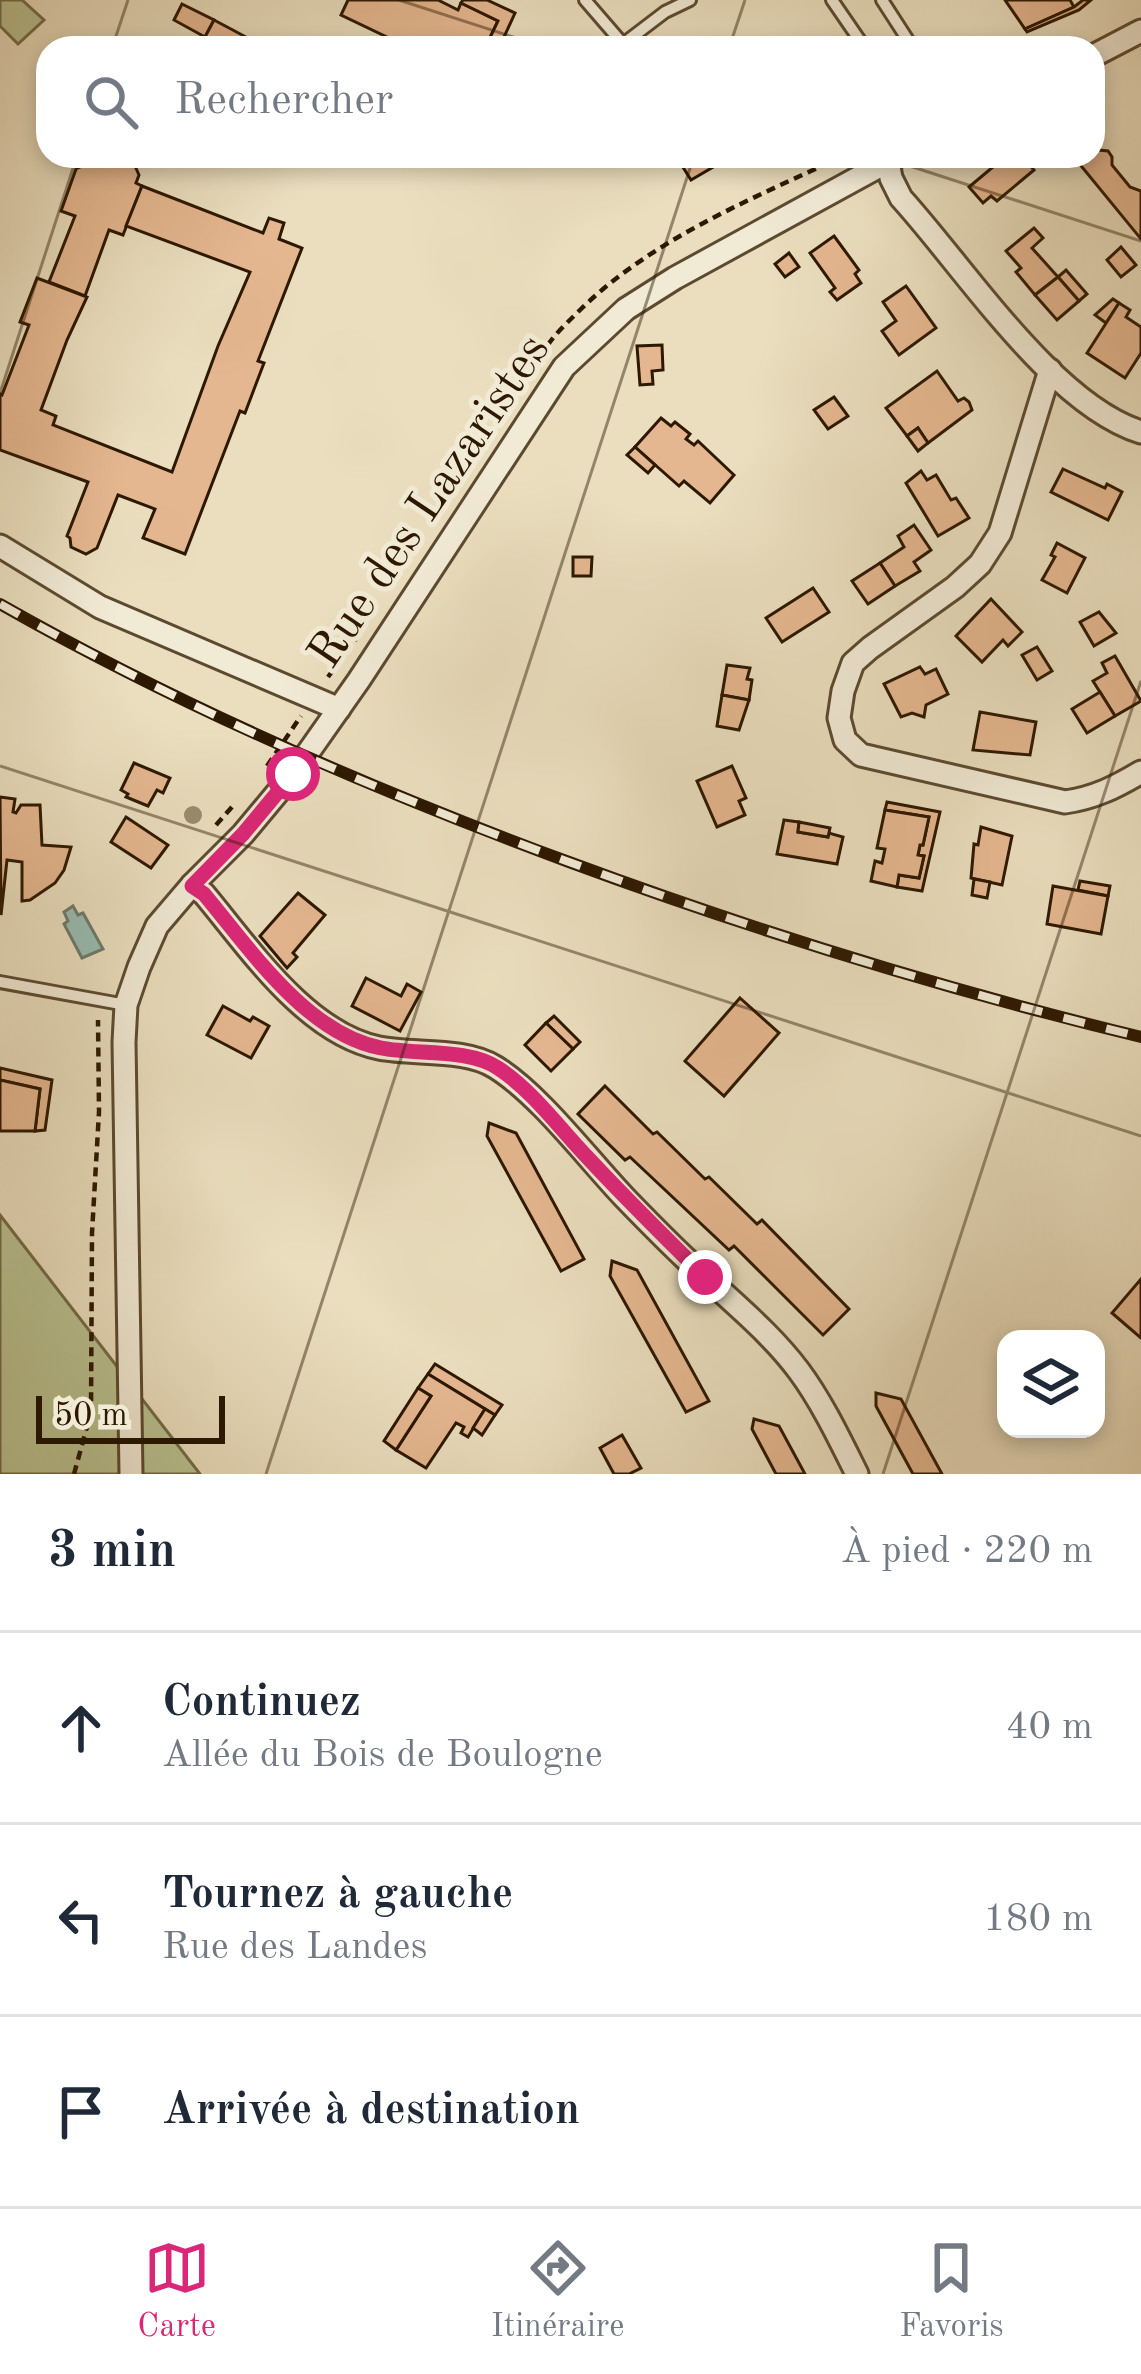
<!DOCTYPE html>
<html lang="fr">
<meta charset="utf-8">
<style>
:root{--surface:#fff;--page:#f2f2f3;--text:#1f2937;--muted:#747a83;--line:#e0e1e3;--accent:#db2777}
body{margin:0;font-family:"Old Standard TT",serif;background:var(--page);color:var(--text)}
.controls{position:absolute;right:36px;bottom:36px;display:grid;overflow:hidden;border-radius:24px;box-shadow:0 6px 18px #0003}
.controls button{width:108px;height:108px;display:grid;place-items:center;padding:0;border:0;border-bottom:3px solid var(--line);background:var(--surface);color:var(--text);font:60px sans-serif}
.scale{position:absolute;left:36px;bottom:30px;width:189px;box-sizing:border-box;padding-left:12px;border:6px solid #2d1800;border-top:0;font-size:33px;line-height:42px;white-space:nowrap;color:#2d1800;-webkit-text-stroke:9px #f1ead5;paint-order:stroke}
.stop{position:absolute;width:36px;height:36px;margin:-27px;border:9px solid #db2777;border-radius:50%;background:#fff}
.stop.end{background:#db2777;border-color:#fff;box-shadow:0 3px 12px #0008}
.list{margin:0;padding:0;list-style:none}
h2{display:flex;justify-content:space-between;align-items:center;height:156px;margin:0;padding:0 48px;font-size:51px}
h2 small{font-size:39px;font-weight:400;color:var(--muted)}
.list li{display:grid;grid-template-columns:78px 1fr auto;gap:36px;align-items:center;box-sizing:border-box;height:192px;padding:0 48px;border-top:3px solid var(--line)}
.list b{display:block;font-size:45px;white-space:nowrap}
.list p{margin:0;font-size:39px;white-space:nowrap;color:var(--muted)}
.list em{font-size:39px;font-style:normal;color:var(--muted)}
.icon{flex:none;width:66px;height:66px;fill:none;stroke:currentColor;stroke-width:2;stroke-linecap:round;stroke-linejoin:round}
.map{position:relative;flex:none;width:1141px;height:1474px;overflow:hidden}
.search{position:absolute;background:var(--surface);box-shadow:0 6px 18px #0003;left:36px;right:36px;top:36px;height:132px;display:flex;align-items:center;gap:30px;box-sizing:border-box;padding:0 42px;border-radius:36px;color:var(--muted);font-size:45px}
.sheet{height:732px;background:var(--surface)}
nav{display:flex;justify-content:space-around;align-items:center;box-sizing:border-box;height:168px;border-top:3px solid var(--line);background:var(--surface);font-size:33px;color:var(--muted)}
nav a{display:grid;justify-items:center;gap:6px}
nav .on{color:var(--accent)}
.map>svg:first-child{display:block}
.green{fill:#b9c190;stroke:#736c48;stroke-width:3}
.water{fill:#98bcb3;stroke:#6d7a6b;stroke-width:3}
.building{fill:#e5b790;stroke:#2d1800;stroke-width:3}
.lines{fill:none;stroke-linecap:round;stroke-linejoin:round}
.lane-casing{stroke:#5c4a30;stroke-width:16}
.street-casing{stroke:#5c4a30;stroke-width:27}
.path{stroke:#2d1800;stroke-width:4.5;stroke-dasharray:9 6;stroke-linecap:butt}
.lane{stroke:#f1ead5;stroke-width:10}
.street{stroke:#f1ead5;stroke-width:21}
.rail-casing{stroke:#2d1800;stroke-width:12}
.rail{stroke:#f1ead5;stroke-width:8;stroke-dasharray:22;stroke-linecap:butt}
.tree{fill:#998d6d}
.route{stroke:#db2777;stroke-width:15}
.ticks{fill:none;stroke:#2d1800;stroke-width:3;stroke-opacity:0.45}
.labels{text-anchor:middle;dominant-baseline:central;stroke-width:10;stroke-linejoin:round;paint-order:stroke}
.street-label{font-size:48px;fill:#2d1800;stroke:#f1ead5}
</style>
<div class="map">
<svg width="1141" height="1474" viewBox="0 0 1141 1474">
<rect width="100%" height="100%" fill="#eadebe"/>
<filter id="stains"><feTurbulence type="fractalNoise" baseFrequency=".00167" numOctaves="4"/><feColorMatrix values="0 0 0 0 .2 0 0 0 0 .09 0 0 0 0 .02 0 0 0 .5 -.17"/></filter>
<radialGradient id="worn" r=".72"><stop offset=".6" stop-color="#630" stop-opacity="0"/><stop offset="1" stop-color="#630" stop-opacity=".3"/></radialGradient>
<g class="green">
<path d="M 0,0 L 22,0 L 44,20 L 18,44 L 0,26 Z"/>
<path d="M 0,1215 L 200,1474 L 0,1474 Z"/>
</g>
<path class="water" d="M 73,906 L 78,915 L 83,913 L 103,949 L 82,958 L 64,924 L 68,921 L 64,912 Z"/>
<g class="building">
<path d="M 348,0 L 438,0 L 458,10 L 461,3 L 498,21 L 485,48 L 410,48 L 341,15 Z"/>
<path d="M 463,0 L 487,0 L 515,13 L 499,48 L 485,48 L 498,21 L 461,3 Z"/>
<path d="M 1005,0 L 1070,0 L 1074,7 L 1025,29 Z"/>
<path d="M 1083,0 L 1091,0 L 1079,10 L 1027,32 L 1025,29 L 1074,7 Z"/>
<path d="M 182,4 L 214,20 L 205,37 L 174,20 Z"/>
<path d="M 214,20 L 261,45 L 259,48 L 227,48 L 205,37 Z"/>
<path d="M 1093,142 L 1099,150 L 1108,151 L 1112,157 L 1112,165 L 1130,187 L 1141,191 L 1141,239 L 1073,156 L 1093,156 Z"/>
<path d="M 88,156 L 125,156 L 127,162 L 135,166 L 139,175 L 136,183 L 142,186 L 123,235 L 109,230 L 85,296 L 49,282 L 75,216 L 61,211 L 76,169 L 84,165 Z"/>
<path d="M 676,156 L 732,156 L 691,180 Z"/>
<path d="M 1006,156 L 1022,156 L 1034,170 L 997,201 L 991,196 L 983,203 L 969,187 Z"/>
<path d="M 142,186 L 263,233 L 269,218 L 284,223 L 279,239 L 302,248 L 258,361 L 264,363 L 245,413 L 240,411 L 185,554 L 143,538 L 155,509 L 118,495 L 97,548 L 86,554 L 71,547 L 70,538 L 67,536 L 88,482 L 0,450 L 0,394 L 2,395 L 29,325 L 20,322 L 37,278 L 87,297 L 67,340 L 41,410 L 56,416 L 53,425 L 172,472 L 218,346 L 250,272 L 126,226 Z"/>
<path d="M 1034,228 L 1043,238 L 1032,248 L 1058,277 L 1035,295 L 1016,272 L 1021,268 L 1006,251 Z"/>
<path d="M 834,236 L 859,270 L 855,274 L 861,283 L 837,300 L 830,292 L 835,288 L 810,253 Z"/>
<path d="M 1121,247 L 1136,265 L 1121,277 L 1107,260 Z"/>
<path d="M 789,253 L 799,267 L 785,277 L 775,264 Z"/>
<path d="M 1066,270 L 1087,294 L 1079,301 L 1058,277 Z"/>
<path d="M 1058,277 L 1079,301 L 1057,320 L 1035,295 Z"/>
<path d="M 906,286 L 936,328 L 899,355 L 882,331 L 896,321 L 883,302 Z"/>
<path d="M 1113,299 L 1119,303 L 1106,323 L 1095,315 Z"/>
<path d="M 1119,303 L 1130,310 L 1126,317 L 1141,327 L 1141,353 L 1125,378 L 1087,353 Z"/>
<path d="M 662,345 L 663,370 L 652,371 L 653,384 L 640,385 L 637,346 Z"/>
<path d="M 937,371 L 958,401 L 964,398 L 969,402 L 972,410 L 928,443 L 918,428 L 907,436 L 886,408 Z"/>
<path d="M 834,397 L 848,416 L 828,429 L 814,410 Z"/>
<path d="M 661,418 L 671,426 L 675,422 L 690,434 L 686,439 L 694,445 L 698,441 L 734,475 L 710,503 L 684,481 L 679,486 L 635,447 Z"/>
<path d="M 918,428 L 928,443 L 918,451 L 907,436 Z"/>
<path d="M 635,447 L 655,465 L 648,473 L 627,455 Z"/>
<path d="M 1063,469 L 1105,488 L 1107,484 L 1122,492 L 1108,520 L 1051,492 Z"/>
<path d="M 921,471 L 927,480 L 936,475 L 951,500 L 956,498 L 969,518 L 938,536 L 906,483 Z"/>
<path d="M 914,525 L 931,550 L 914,562 L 920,571 L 895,586 L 880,563 L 904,547 L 898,536 Z"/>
<path d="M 1057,543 L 1085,558 L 1067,593 L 1042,580 L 1055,557 L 1051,555 Z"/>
<path d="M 573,557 L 592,557 L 591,576 L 573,576 Z"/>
<path d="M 880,563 L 895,586 L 868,604 L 852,581 Z"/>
<path d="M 813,588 L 829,612 L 782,642 L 766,618 Z"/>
<path d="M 991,599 L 1022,632 L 1008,646 L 1003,640 L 982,662 L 956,636 Z"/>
<path d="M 1099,612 L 1116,633 L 1094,646 L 1080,622 Z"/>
<path d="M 1037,647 L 1052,671 L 1037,680 L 1022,655 Z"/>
<path d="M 1115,656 L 1141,701 L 1115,716 L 1093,681 L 1107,673 L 1102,663 Z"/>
<path d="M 727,665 L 750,668 L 747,679 L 752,680 L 749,700 L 722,695 Z"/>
<path d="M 920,667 L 925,674 L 936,669 L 948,694 L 926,705 L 924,717 L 912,713 L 901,717 L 884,684 Z"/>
<path d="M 1100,692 L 1115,716 L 1087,733 L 1072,709 Z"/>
<path d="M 722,695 L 749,700 L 739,730 L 717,726 Z"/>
<path d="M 980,712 L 1036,722 L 1030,755 L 973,750 Z"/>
<path d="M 134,763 L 170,778 L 163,793 L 157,790 L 148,806 L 126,797 L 128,794 L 121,790 Z"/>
<path d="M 732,766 L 746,798 L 739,801 L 745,815 L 717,827 L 697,781 Z"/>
<path d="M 0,797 L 15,799 L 13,812 L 16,813 L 21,805 L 40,805 L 42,845 L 71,847 L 64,870 L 55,883 L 30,900 L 22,901 L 22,862 L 7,860 L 1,915 Z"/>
<path d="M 887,802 L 940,812 L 922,891 L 897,887 L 899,875 L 919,878 L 924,856 L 918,855 L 920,845 L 923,845 L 929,817 L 885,810 Z"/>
<path d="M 885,810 L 929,817 L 923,845 L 920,845 L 918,855 L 924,856 L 919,878 L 899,875 L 897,887 L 871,881 L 875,861 L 882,863 L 885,849 L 877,848 Z"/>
<path d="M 126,817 L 168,845 L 151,868 L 111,842 Z"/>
<path d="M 784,820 L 799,822 L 798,832 L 828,837 L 829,833 L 843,837 L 837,864 L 777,854 Z"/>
<path d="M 799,822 L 830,828 L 828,837 L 798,832 Z"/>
<path d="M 981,827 L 1012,836 L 1002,885 L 971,878 L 974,844 L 978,845 Z"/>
<path d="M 974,879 L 990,882 L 987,898 L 972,895 Z"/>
<path d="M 1080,881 L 1110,886 L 1108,896 L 1078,890 Z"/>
<path d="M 1053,886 L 1108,896 L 1101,934 L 1047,924 Z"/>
<path d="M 298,893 L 325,915 L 293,953 L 297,957 L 287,968 L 260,936 Z"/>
<path d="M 366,978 L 401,996 L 407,984 L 421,992 L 400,1031 L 352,1006 Z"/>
<path d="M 740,998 L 779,1033 L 724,1096 L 685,1061 Z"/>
<path d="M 223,1006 L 250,1021 L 253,1017 L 269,1026 L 251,1058 L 207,1035 Z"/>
<path d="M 554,1016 L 580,1042 L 573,1049 L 546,1023 Z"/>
<path d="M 546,1023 L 573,1049 L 551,1071 L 525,1045 Z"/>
<path d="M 0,1068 L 52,1080 L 45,1130 L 35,1131 L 40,1089 L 0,1080 Z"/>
<path d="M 0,1080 L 40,1089 L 35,1131 L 0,1131 Z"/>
<path d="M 605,1086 L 653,1134 L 657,1132 L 705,1179 L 709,1177 L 757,1224 L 762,1220 L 849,1309 L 823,1335 L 734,1246 L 729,1250 L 630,1157 L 625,1160 L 578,1114 Z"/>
<path d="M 489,1123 L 516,1133 L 584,1259 L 561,1271 L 487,1136 Z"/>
<path d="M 612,1261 L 637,1270 L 709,1401 L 686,1412 L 610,1276 Z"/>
<path d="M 1141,1279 L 1141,1338 L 1112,1313 Z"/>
<path d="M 435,1364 L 502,1405 L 495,1415 L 428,1374 Z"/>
<path d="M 428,1374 L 485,1409 L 468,1437 L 461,1433 L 464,1427 L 456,1423 L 426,1468 L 396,1450 L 431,1396 L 418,1388 Z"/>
<path d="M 418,1388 L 431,1396 L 396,1450 L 384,1441 Z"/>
<path d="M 876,1393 L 901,1399 L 942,1474 L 913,1474 L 876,1406 Z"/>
<path d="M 485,1409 L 495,1415 L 482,1435 L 473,1428 Z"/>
<path d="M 754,1419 L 779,1426 L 805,1474 L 776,1474 L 752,1429 Z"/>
<path d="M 622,1435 L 641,1468 L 629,1474 L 614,1474 L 600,1448 Z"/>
</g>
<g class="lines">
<defs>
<g id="lane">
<path d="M 585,0 L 623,44 L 665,12 L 690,0"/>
<path d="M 832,0 L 865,48"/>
<path d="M 882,0 L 913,48"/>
<path d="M 0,982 L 126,1005"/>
</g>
<g id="street">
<path d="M 1093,56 L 1141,31"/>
<path d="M 888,161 L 891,178 L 901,198 C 964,267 1053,405 1141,432"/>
<path d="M 1050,370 L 1000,533 L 980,564 L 955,587 L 870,648 L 853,663 L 843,691 L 839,718 L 845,740 L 861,755 L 1065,802 C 1094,798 1116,787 1141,772"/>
<path d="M 0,546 L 100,607 L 339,709"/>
<path d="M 192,885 L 204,894 C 250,949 306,1033 379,1048 C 414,1055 465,1048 495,1067 C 539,1094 587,1158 624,1197 C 651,1225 679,1254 709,1280 C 740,1309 773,1336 799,1371 C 822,1402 840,1440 857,1474"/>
<path d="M 131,1474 L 124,1042 L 126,1005 L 139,967 L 157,926 L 192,885 L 243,834 L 293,774 L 359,680 L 564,367 L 626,309 L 675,278 L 898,156"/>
</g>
</defs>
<use href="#lane" class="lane-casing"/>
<use href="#street" class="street-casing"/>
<g class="path">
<path d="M 540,358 C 550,338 565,325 581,309 C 654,238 752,199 843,156"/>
<path d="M 328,677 L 360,633"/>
<path d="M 267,766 L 301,716"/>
<path d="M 216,825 L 232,807"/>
<path d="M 74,1474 L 91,1412 L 92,1233 L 99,1112 L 98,1020"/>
</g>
<use href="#lane" class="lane"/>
<use href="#street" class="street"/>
<defs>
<path id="rail" d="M 0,604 C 181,707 374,790 569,862 C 756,931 947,990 1141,1037"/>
</defs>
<use href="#rail" class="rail-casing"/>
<use href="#rail" class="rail"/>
</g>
<circle class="tree" cx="193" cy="815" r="9"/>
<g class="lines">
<path class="route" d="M 293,774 L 243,834 L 192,886 L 204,894 C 250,949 307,1034 381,1048 C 416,1055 468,1048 498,1068 C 533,1091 560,1129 589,1159 C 627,1200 666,1238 705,1277"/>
</g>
<path class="ticks" d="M 399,0 L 547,48M 112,48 L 128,0M 729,48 L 745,0M 879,156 L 1141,241M 0,393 L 77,156M 0,766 L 1141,1136M 266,1474 L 694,156M 883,1474 L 1141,681"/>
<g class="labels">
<g class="street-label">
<text transform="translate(430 502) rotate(-56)">Rue des Lazaristes</text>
</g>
</g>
<rect width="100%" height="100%" filter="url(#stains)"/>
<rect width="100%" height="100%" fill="url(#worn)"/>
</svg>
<div class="controls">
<button><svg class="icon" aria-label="layers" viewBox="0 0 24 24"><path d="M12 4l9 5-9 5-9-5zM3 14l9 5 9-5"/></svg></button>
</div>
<div class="scale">50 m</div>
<div class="stop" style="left:293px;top:774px"></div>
<div class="stop end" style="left:705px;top:1277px"></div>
<div class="search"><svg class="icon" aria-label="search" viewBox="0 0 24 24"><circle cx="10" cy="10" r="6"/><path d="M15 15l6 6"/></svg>Rechercher</div>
</div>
<section class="sheet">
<h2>3 min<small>À pied · 220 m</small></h2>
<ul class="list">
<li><svg class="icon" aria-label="ahead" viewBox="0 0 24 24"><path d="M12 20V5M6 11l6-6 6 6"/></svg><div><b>Continuez</b><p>Allée du Bois de Boulogne</p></div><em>40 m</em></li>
<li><svg class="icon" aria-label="left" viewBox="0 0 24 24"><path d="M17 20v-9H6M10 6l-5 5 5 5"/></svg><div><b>Tournez à gauche</b><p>Rue des Landes</p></div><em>180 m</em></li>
<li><svg class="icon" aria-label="arrive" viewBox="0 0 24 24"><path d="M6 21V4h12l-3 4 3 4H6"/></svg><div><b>Arrivée à destination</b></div></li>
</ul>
</section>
<nav>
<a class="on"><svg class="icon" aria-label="map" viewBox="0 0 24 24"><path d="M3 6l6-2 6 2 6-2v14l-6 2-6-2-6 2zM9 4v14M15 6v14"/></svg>Carte</a>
<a><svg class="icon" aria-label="directions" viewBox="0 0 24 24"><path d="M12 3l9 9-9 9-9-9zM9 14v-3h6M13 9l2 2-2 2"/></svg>Itinéraire</a>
<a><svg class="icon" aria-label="saved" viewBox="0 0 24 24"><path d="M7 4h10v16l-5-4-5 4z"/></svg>Favoris</a>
</nav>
